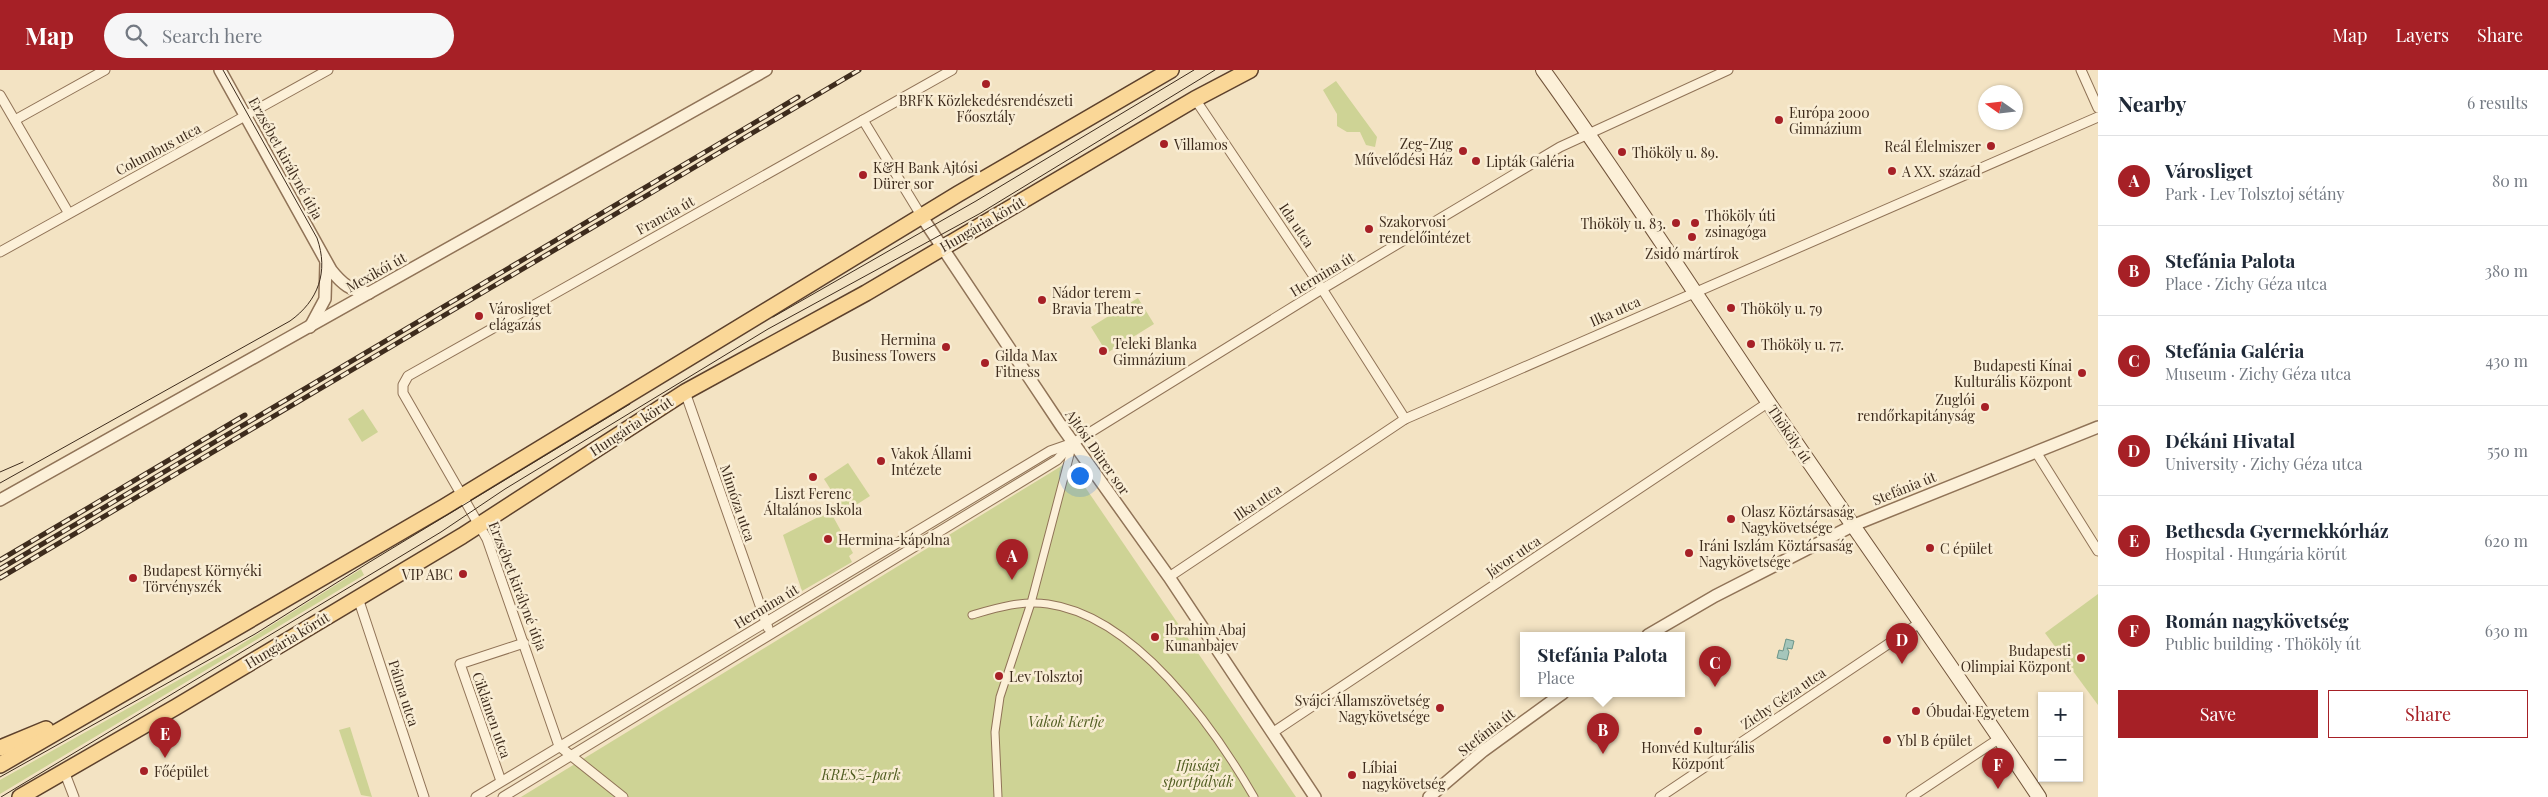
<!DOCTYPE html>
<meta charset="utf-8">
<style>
:root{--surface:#fff;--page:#f6f6f7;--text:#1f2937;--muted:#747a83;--line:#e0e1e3;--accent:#a62026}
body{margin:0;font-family:"Playfair Display",serif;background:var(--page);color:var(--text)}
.controls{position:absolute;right:15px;bottom:15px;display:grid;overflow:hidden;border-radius:0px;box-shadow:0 1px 4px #0004}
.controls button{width:45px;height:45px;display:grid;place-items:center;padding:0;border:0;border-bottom:1px solid var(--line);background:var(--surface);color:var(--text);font:25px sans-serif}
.compass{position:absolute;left:1978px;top:15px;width:45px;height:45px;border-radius:50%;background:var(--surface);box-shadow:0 1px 4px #0004;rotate:284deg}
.you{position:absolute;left:1079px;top:405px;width:18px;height:18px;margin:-12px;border:4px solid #fff;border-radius:50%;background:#1a73e8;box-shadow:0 0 0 8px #1a73e833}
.badge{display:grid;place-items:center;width:32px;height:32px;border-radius:50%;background:var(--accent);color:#fff;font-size:16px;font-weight:700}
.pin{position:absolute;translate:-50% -41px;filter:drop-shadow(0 1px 2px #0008)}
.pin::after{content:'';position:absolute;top:26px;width:18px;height:15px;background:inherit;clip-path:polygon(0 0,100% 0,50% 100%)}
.popup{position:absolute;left:1520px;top:562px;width:165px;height:65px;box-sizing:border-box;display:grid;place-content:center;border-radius:0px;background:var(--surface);filter:drop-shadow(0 1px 4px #0005);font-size:16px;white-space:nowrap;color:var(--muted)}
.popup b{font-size:19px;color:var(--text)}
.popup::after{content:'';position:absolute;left:50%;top:100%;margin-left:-10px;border:10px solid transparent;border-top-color:var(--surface)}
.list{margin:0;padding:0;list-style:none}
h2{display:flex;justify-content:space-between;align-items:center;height:65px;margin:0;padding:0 20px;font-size:21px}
h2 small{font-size:16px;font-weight:400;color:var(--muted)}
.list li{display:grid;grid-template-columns:32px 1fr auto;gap:15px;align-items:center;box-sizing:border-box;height:90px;padding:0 20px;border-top:1px solid var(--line)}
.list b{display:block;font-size:19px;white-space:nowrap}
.list p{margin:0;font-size:16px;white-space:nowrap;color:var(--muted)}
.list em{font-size:16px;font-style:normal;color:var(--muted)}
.actions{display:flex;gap:10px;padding:15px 20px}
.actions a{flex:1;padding:11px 0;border:1px solid var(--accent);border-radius:0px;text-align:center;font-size:18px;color:var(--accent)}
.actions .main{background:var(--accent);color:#fff}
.icon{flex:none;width:28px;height:28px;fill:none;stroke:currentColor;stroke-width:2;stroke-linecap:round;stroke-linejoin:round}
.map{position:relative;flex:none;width:2098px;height:727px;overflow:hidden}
header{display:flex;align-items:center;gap:30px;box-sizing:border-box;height:70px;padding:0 25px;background:var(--accent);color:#fff}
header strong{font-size:24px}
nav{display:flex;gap:28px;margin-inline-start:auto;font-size:18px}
.search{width:350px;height:45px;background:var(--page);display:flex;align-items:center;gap:12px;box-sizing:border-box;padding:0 18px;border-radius:28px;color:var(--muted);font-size:19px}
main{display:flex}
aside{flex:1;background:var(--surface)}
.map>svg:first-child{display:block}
.green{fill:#ced395}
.water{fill:#a5c6bb;stroke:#6b9589}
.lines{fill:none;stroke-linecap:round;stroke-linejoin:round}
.pedestrian-casing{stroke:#907357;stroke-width:9}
.minor-casing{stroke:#907357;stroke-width:11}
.tertiary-casing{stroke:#907357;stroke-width:14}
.secondary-casing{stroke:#72543a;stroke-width:16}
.primary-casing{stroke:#5d412c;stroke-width:18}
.pedestrian{stroke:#fcf0d8;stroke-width:7}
.minor{stroke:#fcf0d8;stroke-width:9}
.tertiary{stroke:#fcf0d8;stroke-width:11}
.secondary{stroke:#fcf0d8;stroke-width:14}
.primary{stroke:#fad797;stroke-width:15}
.tram{stroke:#3e2c1d;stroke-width:1}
.rail-casing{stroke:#3e2c1d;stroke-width:5}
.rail{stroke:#f9edd4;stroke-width:3;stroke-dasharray:9;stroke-linecap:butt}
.poi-dot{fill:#a62026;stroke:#f9edd4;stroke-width:2}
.labels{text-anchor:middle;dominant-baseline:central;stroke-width:5;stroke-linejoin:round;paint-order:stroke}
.poi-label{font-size:14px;fill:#3e2c1d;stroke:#f9edd4;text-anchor:start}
.street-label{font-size:14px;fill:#3e2c1d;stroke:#f9edd4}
.park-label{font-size:14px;font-style:italic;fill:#505d21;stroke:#f9edd4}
</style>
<header>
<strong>Map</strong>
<div class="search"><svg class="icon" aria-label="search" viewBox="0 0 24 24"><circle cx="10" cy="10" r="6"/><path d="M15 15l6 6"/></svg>Search here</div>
<nav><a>Map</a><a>Layers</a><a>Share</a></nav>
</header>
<main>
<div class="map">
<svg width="2098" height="727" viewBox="0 0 2098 727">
<rect width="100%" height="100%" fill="#f3e3c3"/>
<g class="green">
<path d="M 1336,11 L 1377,67 L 1375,77 L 1366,75 L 1360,62 L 1347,62 L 1337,56 L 1337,44 L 1323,20 Z"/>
<path d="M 1138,228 L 1154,254 L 1107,283 L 1091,257 Z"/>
<path d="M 363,339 L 378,362 L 362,372 L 348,349 Z"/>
<path d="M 1068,392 L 1296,727 L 521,727 Z"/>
<path d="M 848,393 L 870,426 L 845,442 L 824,409 Z"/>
<path d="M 830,441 L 853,483 L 849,486 L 852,492 L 802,521 L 783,465 Z"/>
<path d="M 361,499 L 364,505 L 0,724 L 0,710 L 232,580 Z"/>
<path d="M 2098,524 L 2098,635 L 2045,563 Z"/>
<path d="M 350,657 L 372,727 L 361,725 L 339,660 Z"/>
</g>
<path class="water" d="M 1786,569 L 1794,571 L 1792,579 L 1787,578 L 1789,582 L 1787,590 L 1777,588 L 1779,580 L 1783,581 Z"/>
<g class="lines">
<defs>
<g id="pedestrian">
<path d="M 972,545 C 996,538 1022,530 1048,534 C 1135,546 1213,656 1254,727"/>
<path d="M 998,727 L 995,662 L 1000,627 L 1031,533 L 1073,373"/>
</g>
<g id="minor">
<path d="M 2081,0 L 2098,38"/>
<path d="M 0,25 L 68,142"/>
<path d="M 1195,29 L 1317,211 L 1405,349"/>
<path d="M 15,50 L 105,0"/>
<path d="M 863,50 L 922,147"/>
<path d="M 0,182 L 328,0"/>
<path d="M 685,322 L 768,558"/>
<path d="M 2036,382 L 2098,481"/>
<path d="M 1169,507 L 1405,349 L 2098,47"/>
<path d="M 358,528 L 424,727"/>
<path d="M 1272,663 L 1769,332"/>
<path d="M 64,701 L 74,727"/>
<path d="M 501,711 L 460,594 L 524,573"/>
<path d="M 476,727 L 1050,381 L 1073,373 L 1322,219 L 1560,77 L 1728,0"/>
<path d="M 503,727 L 1057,390 L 1071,375"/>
<path d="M 623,727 L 559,676 L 487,469 L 403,323 L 403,315 L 408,306 L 952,0"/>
<path d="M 1660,727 L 1921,552"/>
<path d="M 1911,727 L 2000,668"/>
</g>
<g id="tertiary">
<path d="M 220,0 L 331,200 C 342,214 351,221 369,223"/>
<path d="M 922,147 L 1062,357 L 1169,507 L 1315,727"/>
<path d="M 310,257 L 325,229 L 326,192"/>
<path d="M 0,430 L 766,0"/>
<path d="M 1648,565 L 1715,526 L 1854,455 L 2098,357"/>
<path d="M 1429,727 L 1483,681 L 1563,623"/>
</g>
<path id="secondary" d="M 1543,0 C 1631,122 1711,249 1796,373 C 1877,491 1960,608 2039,727"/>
<g id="primary">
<path d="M 0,678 L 46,659"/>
<path d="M 0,695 L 444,437 L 958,124 L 1171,0"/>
<path d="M 20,727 L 176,637 L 462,466 L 685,322 L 866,223 L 1195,29 L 1250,0"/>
</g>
</defs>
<use href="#pedestrian" class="pedestrian-casing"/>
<use href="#minor" class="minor-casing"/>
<use href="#tertiary" class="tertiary-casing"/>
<use href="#secondary" class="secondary-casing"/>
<use href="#primary" class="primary-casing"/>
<use href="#pedestrian" class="pedestrian"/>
<use href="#minor" class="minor"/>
<use href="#tertiary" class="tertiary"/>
<use href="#secondary" class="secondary"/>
<use href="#primary" class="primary"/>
<g class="tram">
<path d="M 773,247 L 976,131 L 1194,0"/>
<path d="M 0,402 L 23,392"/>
<path d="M 0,413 L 290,251 C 318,231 329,202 317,168 L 223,0"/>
<path d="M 0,707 L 255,564 L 368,493 L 630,334"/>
<path d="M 1,727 L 441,462 L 505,419 L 768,259 L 979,144 L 1215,0"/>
</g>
<defs>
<g id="rail">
<path d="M 0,490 L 245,345"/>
<path d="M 0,499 L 798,27"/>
<path d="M 0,508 L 859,0"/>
</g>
</defs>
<use href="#rail" class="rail-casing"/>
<use href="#rail" class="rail"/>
</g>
<g class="poi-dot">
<circle cx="986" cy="14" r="5"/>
<circle cx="1779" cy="50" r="5"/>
<circle cx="1164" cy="74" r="5"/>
<circle cx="1991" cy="76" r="5"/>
<circle cx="1463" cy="81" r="5"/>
<circle cx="1622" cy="82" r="5"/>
<circle cx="1476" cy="91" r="5"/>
<circle cx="1892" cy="101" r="5"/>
<circle cx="863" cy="105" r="5"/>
<circle cx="1676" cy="153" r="5"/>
<circle cx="1695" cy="153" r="5"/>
<circle cx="1369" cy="159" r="5"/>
<circle cx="1692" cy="167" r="5"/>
<circle cx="1042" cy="230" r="5"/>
<circle cx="1731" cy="238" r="5"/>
<circle cx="479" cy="246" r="5"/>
<circle cx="1751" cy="274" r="5"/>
<circle cx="946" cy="277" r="5"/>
<circle cx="1103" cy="281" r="5"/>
<circle cx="985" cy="293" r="5"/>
<circle cx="2082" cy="303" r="5"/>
<circle cx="1985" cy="337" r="5"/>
<circle cx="881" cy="391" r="5"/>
<circle cx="813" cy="407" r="5"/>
<circle cx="1731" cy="449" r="5"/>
<circle cx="828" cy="469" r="5"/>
<circle cx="1930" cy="478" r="5"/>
<circle cx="1689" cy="483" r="5"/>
<circle cx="463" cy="504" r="5"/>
<circle cx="133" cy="508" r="5"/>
<circle cx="1155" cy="567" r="5"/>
<circle cx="2081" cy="588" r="5"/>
<circle cx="999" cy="606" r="5"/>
<circle cx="1440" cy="638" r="5"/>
<circle cx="1916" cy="641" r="5"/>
<circle cx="1698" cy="661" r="5"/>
<circle cx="1887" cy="670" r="5"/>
<circle cx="144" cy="701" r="5"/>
<circle cx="1352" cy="705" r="5"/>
</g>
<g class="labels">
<g class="poi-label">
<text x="986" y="30" text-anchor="middle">BRFK Közlekedésrendészeti<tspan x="986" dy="16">Főosztály</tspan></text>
<text x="1789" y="42">Európa 2000<tspan x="1789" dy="16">Gimnázium</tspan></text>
<text x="1453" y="73" text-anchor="end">Zeg-Zug<tspan x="1453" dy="16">Művelődési Ház</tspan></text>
<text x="1174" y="74">Villamos</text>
<text x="1981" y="76" text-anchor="end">Reál Élelmiszer</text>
<text x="1632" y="82">Thököly u. 89.</text>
<text x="1486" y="91">Lipták Galéria</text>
<text x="873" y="97">K&amp;H Bank Ajtósi<tspan x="873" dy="16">Dürer sor</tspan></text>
<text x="1902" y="101">A XX. század</text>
<text x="1705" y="145">Thököly úti<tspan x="1705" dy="16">zsinagóga</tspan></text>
<text x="1379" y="151">Szakorvosi<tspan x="1379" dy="16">rendelőintézet</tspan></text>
<text x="1666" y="153" text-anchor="end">Thököly u. 83.</text>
<text x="1692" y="183" text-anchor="middle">Zsidó mártírok</text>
<text x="1052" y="222">Nádor terem -<tspan x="1052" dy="16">Bravia Theatre</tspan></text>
<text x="489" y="238">Városliget<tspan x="489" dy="16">elágazás</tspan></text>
<text x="1741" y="238">Thököly u. 79</text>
<text x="936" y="269" text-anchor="end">Hermina<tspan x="936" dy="16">Business Towers</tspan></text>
<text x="1113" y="273">Teleki Blanka<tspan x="1113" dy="16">Gimnázium</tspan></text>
<text x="1761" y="274">Thököly u. 77.</text>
<text x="995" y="285">Gilda Max<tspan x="995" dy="16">Fitness</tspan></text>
<text x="2072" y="295" text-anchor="end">Budapesti Kínai<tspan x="2072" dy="16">Kulturális Központ</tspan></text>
<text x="1975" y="329" text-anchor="end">Zuglói<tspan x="1975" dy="16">rendőrkapitányság</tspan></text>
<text x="891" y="383">Vakok Állami<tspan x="891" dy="16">Intézete</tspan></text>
<text x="813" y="423" text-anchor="middle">Liszt Ferenc<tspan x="813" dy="16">Általános Iskola</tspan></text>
<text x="1741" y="441">Olasz Köztársaság<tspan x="1741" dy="16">Nagykövetsége</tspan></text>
<text x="838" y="469">Hermina-kápolna</text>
<text x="1699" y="475">Iráni Iszlám Köztársaság<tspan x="1699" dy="16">Nagykövetsége</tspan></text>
<text x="1940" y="478">C épület</text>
<text x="143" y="500">Budapest Környéki<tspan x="143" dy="16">Törvényszék</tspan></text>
<text x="453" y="504" text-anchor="end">VIP ABC</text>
<text x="1165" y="559">Ibrahim Abaj<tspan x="1165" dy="16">Kunanbajev</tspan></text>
<text x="2071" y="580" text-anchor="end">Budapesti<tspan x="2071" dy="16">Olimpiai Központ</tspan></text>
<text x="1009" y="606">Lev Tolsztoj</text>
<text x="1430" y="630" text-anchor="end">Svájci Államszövetség<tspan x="1430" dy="16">Nagykövetsége</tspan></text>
<text x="1926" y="641">Óbudai Egyetem</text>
<text x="1897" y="670">Ybl B épület</text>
<text x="1698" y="677" text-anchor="middle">Honvéd Kulturális<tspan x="1698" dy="16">Központ</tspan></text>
<text x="1362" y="697">Líbiai<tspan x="1362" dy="16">nagykövetség</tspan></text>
<text x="154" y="701">Főépület</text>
</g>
<g class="street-label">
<text transform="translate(158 79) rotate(-28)">Columbus utca</text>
<text transform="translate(286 88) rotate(61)">Erzsébet királyné útja</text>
<text transform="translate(665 145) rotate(-29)">Francia út</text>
<text transform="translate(982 154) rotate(-30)">Hungária körút</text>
<text transform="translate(1297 155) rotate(56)">Ida utca</text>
<text transform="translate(376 202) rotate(-29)">Mexikói út</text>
<text transform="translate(1322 204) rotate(-31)">Hermina út</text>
<text transform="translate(1615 241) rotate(-24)">Ilka utca</text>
<text transform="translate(631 356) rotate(-33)">Hungária körút</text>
<text transform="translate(1790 364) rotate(56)">Thököly út</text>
<text transform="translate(1098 382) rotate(55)">Ajtósi Dürer sor</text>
<text transform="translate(1904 418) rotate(-22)">Stefánia út</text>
<text transform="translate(1257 432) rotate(-34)">Ilka utca</text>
<text transform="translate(738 433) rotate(71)">Mimóza utca</text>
<text transform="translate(1513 486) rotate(-34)">Jávor utca</text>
<text transform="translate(518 516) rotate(69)">Erzsébet királyné útja</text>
<text transform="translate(766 536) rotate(-31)">Hermina út</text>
<text transform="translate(287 570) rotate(-31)">Hungária körút</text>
<text transform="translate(404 623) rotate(72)">Pálma utca</text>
<text transform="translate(1783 628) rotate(-34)">Zichy Géza utca</text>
<text transform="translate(492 645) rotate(71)">Ciklámen utca</text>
<text transform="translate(1486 662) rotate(-38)">Stefánia út</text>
</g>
<g class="park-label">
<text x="1066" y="651">Vakok Kertje</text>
<text x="1198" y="695">Ifjúsági<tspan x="1198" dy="16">sportpályák</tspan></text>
<text x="861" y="704">KRESZ-park</text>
</g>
</g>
</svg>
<div class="controls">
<button>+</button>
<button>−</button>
</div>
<svg class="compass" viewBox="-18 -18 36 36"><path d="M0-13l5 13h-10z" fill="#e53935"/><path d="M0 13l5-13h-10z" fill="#747a83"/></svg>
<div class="you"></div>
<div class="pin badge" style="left:1012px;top:510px">A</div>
<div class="pin badge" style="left:1603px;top:684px">B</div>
<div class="popup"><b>Stefánia Palota</b>Place</div>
<div class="pin badge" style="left:1715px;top:617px">C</div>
<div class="pin badge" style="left:1902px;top:594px">D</div>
<div class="pin badge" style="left:165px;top:688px">E</div>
<div class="pin badge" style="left:1998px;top:719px">F</div>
</div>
<aside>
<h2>Nearby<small>6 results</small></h2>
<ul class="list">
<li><span class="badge">A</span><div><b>Városliget</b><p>Park · Lev Tolsztoj sétány</p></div><em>80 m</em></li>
<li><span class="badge">B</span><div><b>Stefánia Palota</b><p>Place · Zichy Géza utca</p></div><em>380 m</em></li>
<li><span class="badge">C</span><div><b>Stefánia Galéria</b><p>Museum · Zichy Géza utca</p></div><em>430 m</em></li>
<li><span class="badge">D</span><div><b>Dékáni Hivatal</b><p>University · Zichy Géza utca</p></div><em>550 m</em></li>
<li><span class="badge">E</span><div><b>Bethesda Gyermekkórház</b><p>Hospital · Hungária körút</p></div><em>620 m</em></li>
<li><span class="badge">F</span><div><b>Román nagykövetség</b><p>Public building · Thököly út</p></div><em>630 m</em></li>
</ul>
<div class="actions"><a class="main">Save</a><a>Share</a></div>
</aside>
</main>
